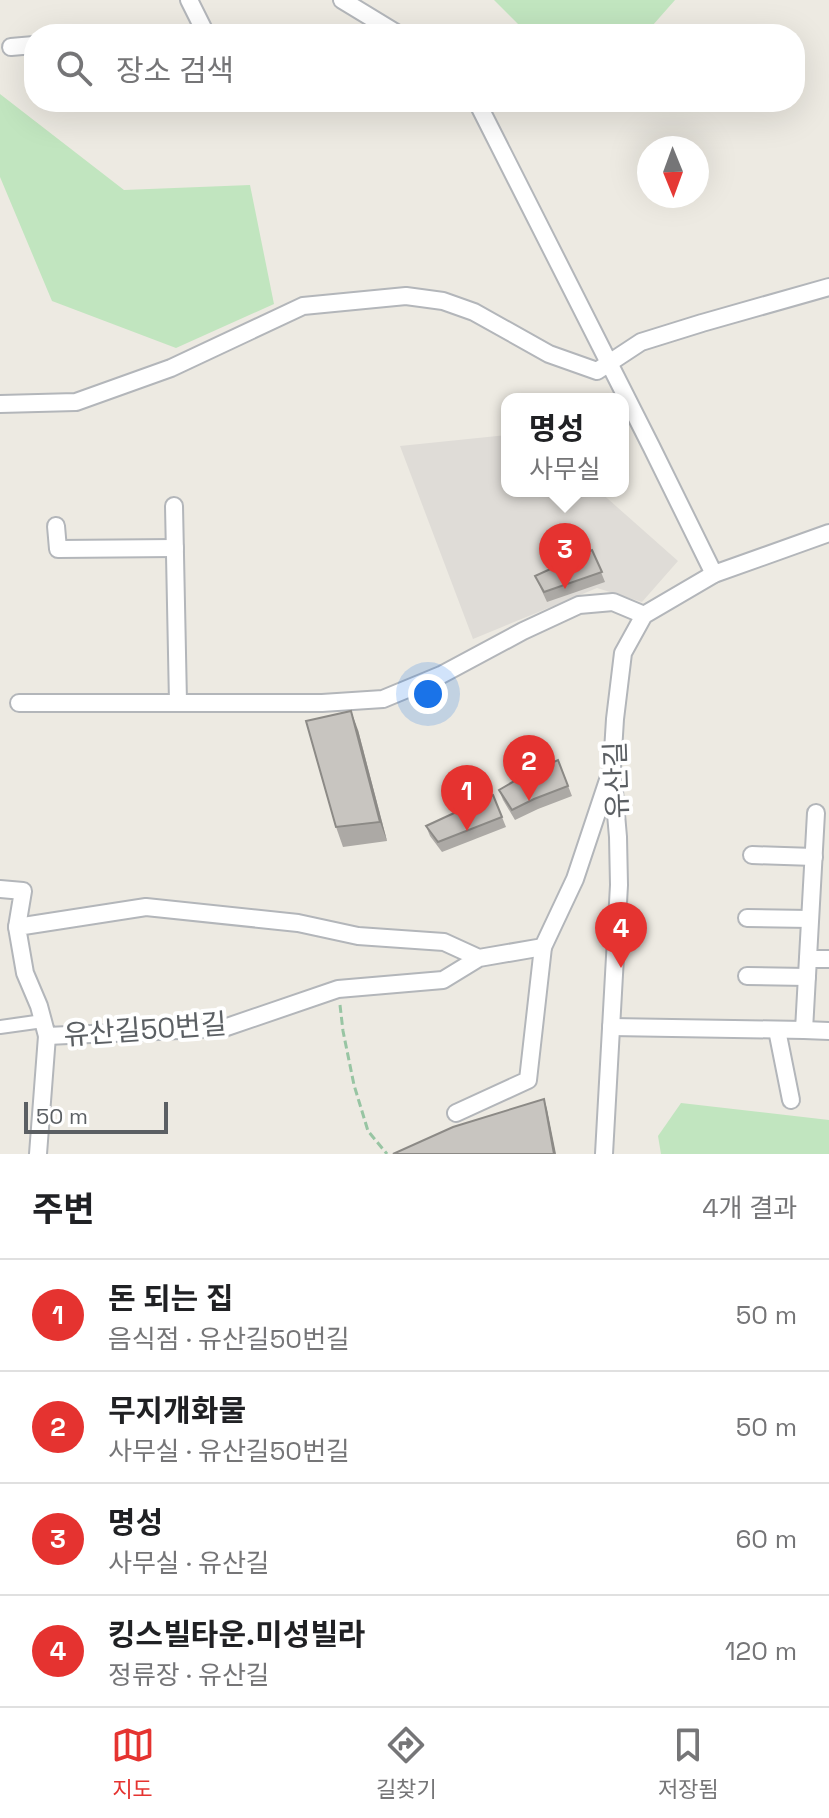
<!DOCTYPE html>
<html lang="ko">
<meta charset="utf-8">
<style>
:root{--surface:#fff;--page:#f6f6f6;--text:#202124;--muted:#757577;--line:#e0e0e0;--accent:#e53330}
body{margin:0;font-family:"Space Grotesk","Noto Sans KR",sans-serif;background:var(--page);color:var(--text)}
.compass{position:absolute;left:637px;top:136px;width:72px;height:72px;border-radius:50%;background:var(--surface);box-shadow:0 8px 32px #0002;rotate:179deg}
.scale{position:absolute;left:24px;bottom:20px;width:144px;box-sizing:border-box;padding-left:8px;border:4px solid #5b5f63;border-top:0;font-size:22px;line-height:28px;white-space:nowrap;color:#5b5f63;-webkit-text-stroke:6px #fff;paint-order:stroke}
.you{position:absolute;left:428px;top:694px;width:28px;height:28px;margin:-20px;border:6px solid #fff;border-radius:50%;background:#1a73e8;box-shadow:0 0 0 12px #1a73e833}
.badge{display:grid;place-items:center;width:52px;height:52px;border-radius:50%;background:var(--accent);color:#fff;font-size:26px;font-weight:700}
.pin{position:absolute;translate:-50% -66px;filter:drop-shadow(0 2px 4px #0008)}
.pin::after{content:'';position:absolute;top:42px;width:28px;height:24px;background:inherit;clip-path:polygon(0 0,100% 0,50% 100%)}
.popup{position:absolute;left:501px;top:393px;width:128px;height:104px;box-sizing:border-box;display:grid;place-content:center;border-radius:16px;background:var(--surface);filter:drop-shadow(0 2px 6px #0005);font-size:26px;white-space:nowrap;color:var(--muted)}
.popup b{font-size:30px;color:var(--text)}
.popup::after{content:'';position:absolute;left:50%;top:100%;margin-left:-16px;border:16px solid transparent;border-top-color:var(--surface)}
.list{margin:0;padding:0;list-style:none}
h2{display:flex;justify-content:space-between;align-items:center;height:104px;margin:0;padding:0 32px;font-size:34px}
h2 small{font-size:26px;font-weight:400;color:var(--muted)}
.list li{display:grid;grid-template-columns:52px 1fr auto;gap:24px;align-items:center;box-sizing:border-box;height:112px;padding:0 32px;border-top:2px solid var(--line)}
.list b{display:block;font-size:30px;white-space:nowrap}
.list p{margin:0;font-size:26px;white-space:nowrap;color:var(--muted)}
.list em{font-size:26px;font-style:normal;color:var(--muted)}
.icon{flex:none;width:44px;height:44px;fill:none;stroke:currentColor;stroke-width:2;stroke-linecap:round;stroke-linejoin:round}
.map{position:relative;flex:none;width:829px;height:1154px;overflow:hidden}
.search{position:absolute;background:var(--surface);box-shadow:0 8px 32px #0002;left:24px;right:24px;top:24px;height:88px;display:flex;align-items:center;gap:20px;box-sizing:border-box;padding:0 28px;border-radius:32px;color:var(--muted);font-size:30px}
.sheet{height:552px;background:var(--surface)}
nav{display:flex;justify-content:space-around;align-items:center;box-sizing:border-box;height:112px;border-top:2px solid var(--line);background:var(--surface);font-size:22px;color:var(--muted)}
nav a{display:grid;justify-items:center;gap:4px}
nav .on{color:var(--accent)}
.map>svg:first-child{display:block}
.industrial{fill:#dfdcd7}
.green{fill:#c1e5bf}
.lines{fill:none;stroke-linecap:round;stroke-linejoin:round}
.pedestrian-casing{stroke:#b3b6ba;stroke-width:16}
.minor-casing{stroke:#b3b6ba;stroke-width:20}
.path{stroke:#98c5a3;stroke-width:3;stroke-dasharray:8 4;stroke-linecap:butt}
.pedestrian{stroke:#fff;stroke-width:12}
.minor{stroke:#fff;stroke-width:16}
.wall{fill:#aca9a5}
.shaded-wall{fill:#8c8a86}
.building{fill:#c8c5c0;stroke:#8c8a86;stroke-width:2}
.labels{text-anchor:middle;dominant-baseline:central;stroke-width:8;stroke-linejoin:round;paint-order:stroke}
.street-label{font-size:28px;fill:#5b5f63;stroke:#fff}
</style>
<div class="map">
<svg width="829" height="1154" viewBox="0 0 829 1154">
<rect width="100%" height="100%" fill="#edeae2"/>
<path class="industrial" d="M 507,435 L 507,491 L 599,491 L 678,561 L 642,602 L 597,588 L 473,639 L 400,446 Z"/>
<g class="green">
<path d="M 494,0 L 675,0 L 645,34 L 528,34 Z"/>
<path d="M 0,94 L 124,190 L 250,185 L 274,304 L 176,348 L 52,301 L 0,177 Z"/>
<path d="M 681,1103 L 829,1120 L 829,1154 L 661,1154 L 658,1136 Z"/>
</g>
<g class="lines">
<defs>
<path id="pedestrian" d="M 0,1027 L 43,1021"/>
<g id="minor">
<path d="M 189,0 L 206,34"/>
<path d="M 342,0 L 398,34"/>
<path d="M 11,47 L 34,45"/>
<path d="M 477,102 L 651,446 L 714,574"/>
<path d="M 0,404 L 76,402 L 171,368 L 303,306 L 406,296 L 443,301 L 474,312 L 549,354 L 597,371 L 641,342 L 702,323 L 829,287"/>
<path d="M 174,506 L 178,702"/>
<path d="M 56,526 L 58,549 L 175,548"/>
<path d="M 19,703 L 322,703 L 383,699 L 441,675 L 523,631 L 579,605 L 613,602 L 644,615"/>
<path d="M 752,855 L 814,857"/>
<path d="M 0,889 L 23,891 L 17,927"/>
<path d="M 747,918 L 810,919"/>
<path d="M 479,958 L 444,942 L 358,936 L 298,923 L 146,907 L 17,927 L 25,973 L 39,1006 L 47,1036 L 224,1028 L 338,989 L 443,980 L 479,958 L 543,947 L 575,879 L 612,768"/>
<path d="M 808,959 L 829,959"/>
<path d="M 747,976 L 807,977"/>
<path d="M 611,1027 L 804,1030 L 816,813"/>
<path d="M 777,1030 L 791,1100"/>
<path d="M 804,1030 L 829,1031"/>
<path d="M 456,1113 L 528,1080 L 543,947"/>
<path d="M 38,1154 L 47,1036"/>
<path d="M 604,1154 L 619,885 L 618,837 L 612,768 L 615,719 L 623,653 L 644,615 L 714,574 L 829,533"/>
</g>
</defs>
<use href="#pedestrian" class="pedestrian-casing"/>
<use href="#minor" class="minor-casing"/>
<path class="path" d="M 340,1005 L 343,1031 L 354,1085 L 368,1131 L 387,1154"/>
<use href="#pedestrian" class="pedestrian"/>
<use href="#minor" class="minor"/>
</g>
<g class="wall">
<path d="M 592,550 L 605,582 L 547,602 L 535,576 Z"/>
<path d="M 358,730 L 387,841 L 343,847 L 336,827 Z"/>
<path d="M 558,760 L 572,796 L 538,809 L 515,820 L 503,800 L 499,790 Z"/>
<path d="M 493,795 L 506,827 L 442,852 L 430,836 L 426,826 Z"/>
</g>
<g class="shaded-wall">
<path d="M 351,711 L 358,730 L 387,841 L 380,822 Z"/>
<path d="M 544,1099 L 547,1109 L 556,1154 L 554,1154 Z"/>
</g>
<g class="building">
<path d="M 592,550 L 602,572 L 544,592 L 535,576 Z"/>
<path d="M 351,711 L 380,822 L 336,827 L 306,721 Z"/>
<path d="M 558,760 L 568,786 L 534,799 L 512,810 L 499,790 L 523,776 Z"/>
<path d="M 493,795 L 502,817 L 438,842 L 426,826 Z"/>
<path d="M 544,1099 L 554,1154 L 393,1154 L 453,1127 Z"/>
</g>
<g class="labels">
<g class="street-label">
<text transform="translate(616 780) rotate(-92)">유산길</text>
<text transform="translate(145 1029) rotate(-4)">유산길50번길</text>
</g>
</g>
</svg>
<svg class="compass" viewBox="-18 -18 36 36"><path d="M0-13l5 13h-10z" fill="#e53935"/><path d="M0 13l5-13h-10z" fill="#757577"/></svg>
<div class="scale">50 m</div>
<div class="you"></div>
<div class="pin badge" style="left:467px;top:831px">1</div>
<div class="pin badge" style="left:529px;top:801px">2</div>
<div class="pin badge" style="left:565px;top:589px">3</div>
<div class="popup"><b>명성</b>사무실</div>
<div class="pin badge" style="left:621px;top:968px">4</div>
<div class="search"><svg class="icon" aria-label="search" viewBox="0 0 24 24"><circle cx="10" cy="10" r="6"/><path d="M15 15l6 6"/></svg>장소 검색</div>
</div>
<section class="sheet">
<h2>주변<small>4개 결과</small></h2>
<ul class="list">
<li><span class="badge">1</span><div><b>돈 되는 집</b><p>음식점 · 유산길50번길</p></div><em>50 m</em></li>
<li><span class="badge">2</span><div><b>무지개화물</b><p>사무실 · 유산길50번길</p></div><em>50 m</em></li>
<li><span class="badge">3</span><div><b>명성</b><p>사무실 · 유산길</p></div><em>60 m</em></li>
<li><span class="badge">4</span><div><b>킹스빌타운.미성빌라</b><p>정류장 · 유산길</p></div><em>120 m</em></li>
</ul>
</section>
<nav>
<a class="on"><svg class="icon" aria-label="map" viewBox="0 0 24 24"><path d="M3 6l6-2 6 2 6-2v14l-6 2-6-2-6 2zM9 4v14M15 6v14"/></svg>지도</a>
<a><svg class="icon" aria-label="directions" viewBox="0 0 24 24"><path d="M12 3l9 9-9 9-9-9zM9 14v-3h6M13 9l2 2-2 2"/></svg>길찾기</a>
<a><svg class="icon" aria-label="saved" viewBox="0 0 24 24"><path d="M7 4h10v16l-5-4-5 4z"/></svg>저장됨</a>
</nav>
